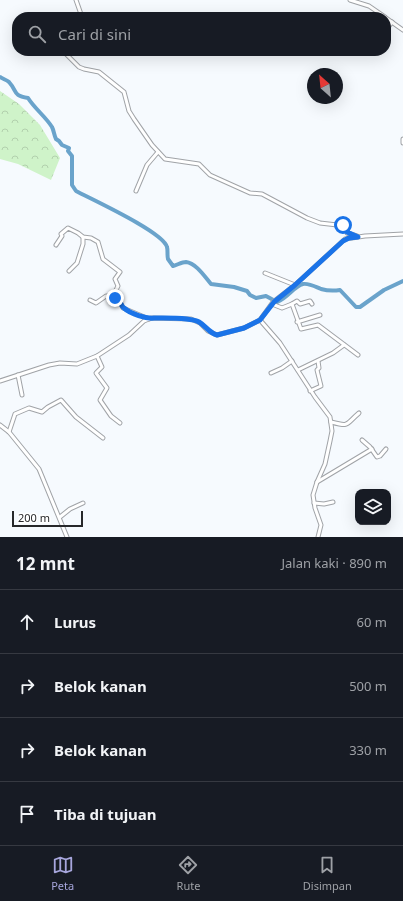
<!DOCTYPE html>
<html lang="id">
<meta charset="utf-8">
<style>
:root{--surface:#171b24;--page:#242831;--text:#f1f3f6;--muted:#9ea1a6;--line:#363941;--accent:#a7a6dc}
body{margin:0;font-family:"Noto Sans",sans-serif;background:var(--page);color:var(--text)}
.controls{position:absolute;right:12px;bottom:12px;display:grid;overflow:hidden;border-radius:8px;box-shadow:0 4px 16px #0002}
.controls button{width:36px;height:36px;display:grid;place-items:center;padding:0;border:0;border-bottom:1px solid var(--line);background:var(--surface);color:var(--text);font:20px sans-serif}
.compass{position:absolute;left:307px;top:68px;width:36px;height:36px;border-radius:50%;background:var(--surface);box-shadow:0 4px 16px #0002;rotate:333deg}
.scale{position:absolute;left:12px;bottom:10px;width:71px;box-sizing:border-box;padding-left:4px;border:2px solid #27282a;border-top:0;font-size:11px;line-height:14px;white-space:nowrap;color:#27282a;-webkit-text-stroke:3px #fff;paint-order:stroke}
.stop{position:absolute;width:12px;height:12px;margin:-9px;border:3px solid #1a73e8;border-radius:50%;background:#fff}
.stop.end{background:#1a73e8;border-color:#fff;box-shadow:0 1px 4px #0008}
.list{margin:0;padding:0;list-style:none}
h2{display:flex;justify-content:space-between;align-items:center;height:52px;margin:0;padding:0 16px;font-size:17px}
h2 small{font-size:13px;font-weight:400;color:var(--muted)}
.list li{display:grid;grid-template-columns:26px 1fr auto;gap:12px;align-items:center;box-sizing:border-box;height:64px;padding:0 16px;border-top:1px solid var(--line)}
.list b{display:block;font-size:15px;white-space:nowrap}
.list em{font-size:13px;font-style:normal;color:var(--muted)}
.icon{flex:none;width:22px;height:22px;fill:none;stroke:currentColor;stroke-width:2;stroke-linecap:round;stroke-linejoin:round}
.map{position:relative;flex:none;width:403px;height:537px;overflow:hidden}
.search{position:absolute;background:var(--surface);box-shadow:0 4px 16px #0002;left:12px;right:12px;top:12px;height:44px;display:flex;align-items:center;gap:10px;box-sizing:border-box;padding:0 14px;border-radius:16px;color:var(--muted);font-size:15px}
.sheet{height:308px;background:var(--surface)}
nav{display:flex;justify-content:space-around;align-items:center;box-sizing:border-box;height:56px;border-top:1px solid var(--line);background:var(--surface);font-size:11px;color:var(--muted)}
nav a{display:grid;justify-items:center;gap:2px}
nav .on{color:var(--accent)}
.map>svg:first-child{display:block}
.forest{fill:url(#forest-crowns)}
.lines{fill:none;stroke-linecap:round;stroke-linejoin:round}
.river{stroke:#6aa3cb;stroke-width:4}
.street-casing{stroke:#a0a3a7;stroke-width:5}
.street{stroke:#fff;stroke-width:3}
.route{stroke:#1a73e8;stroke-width:5}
</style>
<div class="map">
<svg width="403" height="537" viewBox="0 0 403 537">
<defs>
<pattern id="forest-crowns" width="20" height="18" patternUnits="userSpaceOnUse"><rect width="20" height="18" fill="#cff3c9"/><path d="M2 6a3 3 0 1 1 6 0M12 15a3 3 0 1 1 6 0" fill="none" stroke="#b2d0ad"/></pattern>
</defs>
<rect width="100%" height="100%" fill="#f6fafe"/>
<path class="forest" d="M 0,91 L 19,104 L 40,125 L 60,158 L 51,180 L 18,164 L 0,159 Z"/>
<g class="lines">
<path class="river" d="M 0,77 C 3,79 7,80 9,82 C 18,92 12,95 28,98 C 35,109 45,116 52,127 C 54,131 54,135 56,139 L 59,141 L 62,145 L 69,148 L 68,151 L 72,156 L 72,185 L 76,191 C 93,200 163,232 167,247 C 168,250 167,256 168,259 L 173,266 C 177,265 182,262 186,262 C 196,263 205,277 211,284 L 234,287 L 247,291 L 250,295 L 256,298 L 266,296 L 277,302 C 288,298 294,286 303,284 C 309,283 316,287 321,289 C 328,291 334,291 340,290 L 356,307 L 360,307 L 384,290 L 403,281"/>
<defs>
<g id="street">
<path d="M 76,0 L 82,17"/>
<path d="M 350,0 L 369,6 L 385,17"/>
<path d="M 386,18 L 403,30"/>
<path d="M 386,30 L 392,22"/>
<path d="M 63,51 L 79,67 L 84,69 L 99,72 L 124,92 L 129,111 L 134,119 L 152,145 L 165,159 L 199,164 L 210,175 L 250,193 L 262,194 L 307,218 L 320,223 L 346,226 L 348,228 L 347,233 L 357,236"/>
<path d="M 367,53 L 369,51"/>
<path d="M 403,139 L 403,143"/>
<path d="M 136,191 L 147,165 L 158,152"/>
<path d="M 56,245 L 62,236 L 61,234 L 68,228 L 78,233 L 83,237 L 91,238 L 98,242 L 103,259 L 120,272 L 115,279 L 118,286 L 115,292 L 123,308 L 149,319"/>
<path d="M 69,271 L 77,263 L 83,244 L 83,237"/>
<path d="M 265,273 L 295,285"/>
<path d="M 90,300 L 96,303 L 106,296 L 118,297"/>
<path d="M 272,304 L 282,308 L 292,304 L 301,329 L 318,325 L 358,355"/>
<path d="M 292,304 L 297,301 L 300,304 L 310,301 L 312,304"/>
<path d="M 260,320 L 280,343 L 315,397 L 330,417 L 332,431 L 330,441 L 325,464 L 317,482 L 313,495 L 315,508 L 321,525 L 318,537"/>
<path d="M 297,322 L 320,315"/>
<path d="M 97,356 L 102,367 L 96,373 L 107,388 L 100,400 L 111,416 L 120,423"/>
<path d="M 298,370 L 333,353 L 344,345"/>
<path d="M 271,373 L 282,368 L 292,361"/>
<path d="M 18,375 L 22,395"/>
<path d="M 0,381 L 49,365 L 60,363 L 77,364 L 97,356 L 129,335 L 144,321 L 151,318 L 191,319 L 200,323 L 208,331 L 217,335 L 244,328 L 260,320 L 273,302 L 295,285 L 345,239 L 365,236 L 403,234"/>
<path d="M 310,391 L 321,386 L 317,370 L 319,368 L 318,361"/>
<path d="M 331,422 C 350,427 345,425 359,413"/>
<path d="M 0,425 L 9,432 L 39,469 L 67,537"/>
<path d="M 9,432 L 15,414 L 29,408 L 42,412 L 48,407 L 61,400 L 76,417 L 103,438"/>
<path d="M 362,440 L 370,447 L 377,457 L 380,456 L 386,449"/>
<path d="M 317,482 L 372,449"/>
<path d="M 314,503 L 324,504 L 333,502"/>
<path d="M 60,517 L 70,509 L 83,503"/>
</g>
</defs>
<use href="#street" class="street-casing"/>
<use href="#street" class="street"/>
</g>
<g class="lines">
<path class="route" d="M 115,298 L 118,297 C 120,301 121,306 124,308 C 131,314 146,319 154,318 C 165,318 190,317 199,322 C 206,326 209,333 217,335 L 244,328 L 260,320 L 274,302 L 295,285 L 343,241 L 349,238 L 358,237 L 347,232 L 347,227 L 343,225"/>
</g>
</svg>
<div class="controls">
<button><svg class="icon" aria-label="layers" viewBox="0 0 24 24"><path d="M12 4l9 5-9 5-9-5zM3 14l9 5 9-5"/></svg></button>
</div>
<svg class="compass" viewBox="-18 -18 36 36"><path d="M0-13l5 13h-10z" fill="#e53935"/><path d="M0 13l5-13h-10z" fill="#9ea1a6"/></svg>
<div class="scale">200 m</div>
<div class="stop" style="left:343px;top:225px"></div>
<div class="stop end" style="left:115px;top:298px"></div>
<div class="search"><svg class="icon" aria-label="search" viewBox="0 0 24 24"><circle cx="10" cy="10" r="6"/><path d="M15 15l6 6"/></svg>Cari di sini</div>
</div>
<section class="sheet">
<h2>12 mnt<small>Jalan kaki · 890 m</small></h2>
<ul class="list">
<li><svg class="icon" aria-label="ahead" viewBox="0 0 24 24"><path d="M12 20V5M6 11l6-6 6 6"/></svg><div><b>Lurus</b></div><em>60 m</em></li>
<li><svg class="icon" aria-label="right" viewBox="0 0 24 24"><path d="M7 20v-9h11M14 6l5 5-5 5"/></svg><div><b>Belok kanan</b></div><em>500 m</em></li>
<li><svg class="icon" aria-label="right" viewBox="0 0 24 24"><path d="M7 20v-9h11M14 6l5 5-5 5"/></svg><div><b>Belok kanan</b></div><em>330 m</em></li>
<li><svg class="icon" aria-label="arrive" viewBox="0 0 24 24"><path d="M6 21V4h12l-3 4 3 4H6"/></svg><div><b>Tiba di tujuan</b></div></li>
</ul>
</section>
<nav>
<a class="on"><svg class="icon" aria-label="map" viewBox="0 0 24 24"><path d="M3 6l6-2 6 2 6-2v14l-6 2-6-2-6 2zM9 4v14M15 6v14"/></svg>Peta</a>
<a><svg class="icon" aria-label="directions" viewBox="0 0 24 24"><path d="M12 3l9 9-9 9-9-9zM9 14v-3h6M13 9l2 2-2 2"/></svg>Rute</a>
<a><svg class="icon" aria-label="saved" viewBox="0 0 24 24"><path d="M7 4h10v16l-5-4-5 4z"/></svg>Disimpan</a>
</nav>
